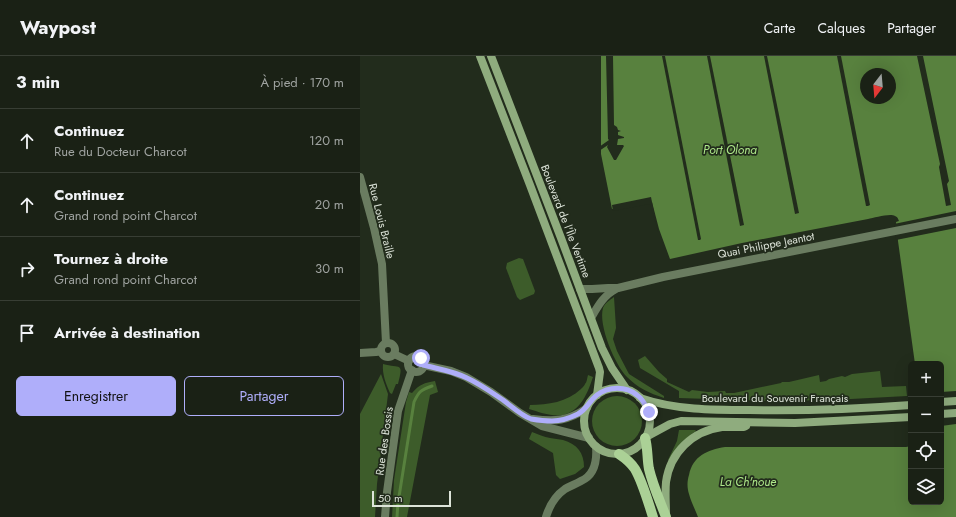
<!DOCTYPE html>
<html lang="fr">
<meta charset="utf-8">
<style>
:root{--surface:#1a2115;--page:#23291e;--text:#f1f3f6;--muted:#9fa3a0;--line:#383e34;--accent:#afaefa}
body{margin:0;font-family:Jost,sans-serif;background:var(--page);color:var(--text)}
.controls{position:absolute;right:12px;bottom:12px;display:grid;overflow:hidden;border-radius:6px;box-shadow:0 4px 16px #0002}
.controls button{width:36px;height:36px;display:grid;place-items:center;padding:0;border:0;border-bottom:1px solid var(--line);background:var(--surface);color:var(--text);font:20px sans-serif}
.compass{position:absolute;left:500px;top:12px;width:36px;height:36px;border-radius:50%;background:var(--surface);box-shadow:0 4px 16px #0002;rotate:196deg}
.scale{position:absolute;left:12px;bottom:10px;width:79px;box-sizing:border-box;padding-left:4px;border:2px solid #dde4d9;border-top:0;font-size:11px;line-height:14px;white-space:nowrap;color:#dde4d9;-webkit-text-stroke:3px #222c1c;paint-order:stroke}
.stop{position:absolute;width:12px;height:12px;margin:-9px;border:3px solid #afaefa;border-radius:50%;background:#fff}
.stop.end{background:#afaefa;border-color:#fff;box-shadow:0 1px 4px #0008}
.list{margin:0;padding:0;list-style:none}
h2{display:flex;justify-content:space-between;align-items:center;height:52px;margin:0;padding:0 16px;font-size:17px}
h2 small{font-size:13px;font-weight:400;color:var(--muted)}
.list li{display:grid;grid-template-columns:26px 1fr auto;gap:12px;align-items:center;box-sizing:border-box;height:64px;padding:0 16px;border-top:1px solid var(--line)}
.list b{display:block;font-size:15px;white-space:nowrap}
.list p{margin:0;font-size:13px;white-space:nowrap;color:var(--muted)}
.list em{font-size:13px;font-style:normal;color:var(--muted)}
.actions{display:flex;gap:8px;padding:12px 16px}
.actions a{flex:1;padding:9px 0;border:1px solid var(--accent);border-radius:6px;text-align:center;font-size:14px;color:var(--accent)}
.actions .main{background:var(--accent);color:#111}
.icon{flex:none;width:22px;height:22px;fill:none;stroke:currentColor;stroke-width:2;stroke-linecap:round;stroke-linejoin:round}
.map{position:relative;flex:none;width:596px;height:461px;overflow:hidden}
header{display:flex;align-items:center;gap:24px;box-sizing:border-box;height:56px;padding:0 20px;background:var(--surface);border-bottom:1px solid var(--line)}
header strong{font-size:19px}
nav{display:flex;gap:22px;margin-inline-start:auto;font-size:14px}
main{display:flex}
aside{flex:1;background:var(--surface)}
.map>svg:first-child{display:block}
.green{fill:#3d5c2a}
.water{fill:#58813e;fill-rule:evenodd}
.pier{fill:#222c1c}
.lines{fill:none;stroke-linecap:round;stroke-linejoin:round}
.stream{stroke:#58813e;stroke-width:3}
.minor{stroke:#6a7c60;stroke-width:8}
.tertiary{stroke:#6a7c60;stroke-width:8}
.secondary{stroke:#8fac7e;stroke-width:8}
.primary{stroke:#abd196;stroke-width:10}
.route{stroke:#afaefa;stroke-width:5}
.labels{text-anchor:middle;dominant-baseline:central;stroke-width:3.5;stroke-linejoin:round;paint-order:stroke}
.street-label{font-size:11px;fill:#dde4d9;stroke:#222c1c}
.water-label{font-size:12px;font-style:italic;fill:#aee88a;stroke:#222c1c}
</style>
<header>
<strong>Waypost</strong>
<nav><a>Carte</a><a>Calques</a><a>Partager</a></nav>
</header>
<main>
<aside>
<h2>3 min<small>À pied · 170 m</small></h2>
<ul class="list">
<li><svg class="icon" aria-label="ahead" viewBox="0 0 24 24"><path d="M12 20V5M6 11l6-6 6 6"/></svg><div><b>Continuez</b><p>Rue du Docteur Charcot</p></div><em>120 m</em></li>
<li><svg class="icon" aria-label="ahead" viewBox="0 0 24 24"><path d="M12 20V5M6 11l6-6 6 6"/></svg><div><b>Continuez</b><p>Grand rond point Charcot</p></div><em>20 m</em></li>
<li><svg class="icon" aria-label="right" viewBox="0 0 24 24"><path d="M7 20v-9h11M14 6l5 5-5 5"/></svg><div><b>Tournez à droite</b><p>Grand rond point Charcot</p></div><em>30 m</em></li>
<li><svg class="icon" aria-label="arrive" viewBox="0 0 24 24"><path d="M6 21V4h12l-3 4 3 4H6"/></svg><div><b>Arrivée à destination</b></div></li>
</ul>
<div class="actions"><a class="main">Enregistrer</a><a>Partager</a></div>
</aside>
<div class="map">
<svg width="596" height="461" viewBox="0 0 596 461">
<rect width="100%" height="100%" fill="#222c1c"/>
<g class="green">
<path d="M 159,202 L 163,203 L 175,235 L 174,238 L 160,244 L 157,241 L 146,212 L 147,207 Z"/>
<path d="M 254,241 L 256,272 L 253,283 L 257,295 L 269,318 L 304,340 L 304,342 C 289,337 278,332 267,321 C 255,309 238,269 243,252 C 245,247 250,244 254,241 Z"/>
<path d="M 285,300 L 299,316 L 307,323 L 307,326 L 329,336 L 332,334 L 348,336 L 365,335 L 366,337 L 374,337 L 421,327 L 422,326 L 429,326 L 459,319 L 460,326 L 466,325 L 469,323 L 482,320 L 485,321 L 492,318 L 520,315 L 522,331 L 546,330 L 547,340 L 472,344 L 409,345 L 319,342 L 319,335 L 280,312 L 278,304 Z"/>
<path d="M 23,308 C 40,313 44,305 38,328 L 36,328 L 32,338 L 30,337 C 26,328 22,318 23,308 Z"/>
<path d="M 21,318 L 28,338 L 17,428 L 15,461 L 0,461 L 0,358 Z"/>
<path d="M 228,319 L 233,321 C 228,336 221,355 203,359 C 192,361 179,356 169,353 L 170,349 C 188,349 207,346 221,333 C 221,333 225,329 225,328 C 227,326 227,322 228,319 Z"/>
<path d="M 75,325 L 78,336 L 70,339 L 47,461 L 32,461 L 34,424 L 46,346 L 49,336 L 52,337 C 60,328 64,327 75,325 Z"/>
<circle cx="257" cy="365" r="25"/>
<path d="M 319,374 L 335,374 L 336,375 C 324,383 316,392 309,404 L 308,404 L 317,385 Z"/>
<path d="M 172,376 C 178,378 184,381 190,382 C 194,383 199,383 203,384 C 217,388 224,397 224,411 L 215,418 L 200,423 L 196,419 L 193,397 L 169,383 Z"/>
</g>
<path class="water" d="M 241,0 L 596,0 L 596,461 L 338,461 C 335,453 331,446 329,438 C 327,432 327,425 329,419 C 333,400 347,394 365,391 L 546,391 L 551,390 L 551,446 L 581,446 L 581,308 L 555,308 L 538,185 L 536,166 L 539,165 C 538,163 538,161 535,160 C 530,157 514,162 508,163 L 382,187 L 310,203 L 299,173 L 292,146 L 252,153 L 241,98 ZM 506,18 L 530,18 L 530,42 L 506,42 Z"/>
<g class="pier">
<path d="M 246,0 L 253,0 L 254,69 L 257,71 L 258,74 L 261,75 L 258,76 L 258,79 L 264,81 L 264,82 L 258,83 L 257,89 L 263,89 L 264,90 L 256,104 L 254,104 L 247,91 L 248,89 L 239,95 L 239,91 L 249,84 L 248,83 Z"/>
<path d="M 302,0 L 305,0 L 341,183 L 340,184 L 338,184 Z"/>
<path d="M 347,0 L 350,0 L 384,169 L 380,170 Z"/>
<path d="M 404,0 L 407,0 L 439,157 L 435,158 Z"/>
<path d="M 477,0 L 481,0 L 510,149 L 508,150 L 506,150 Z"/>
<path d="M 557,0 L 563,0 L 589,125 L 587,128 L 591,149 L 586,150 L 579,111 L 580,108 Z"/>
<path d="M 291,141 L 298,176 L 290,148 L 253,155 L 252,149 Z"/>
<path d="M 596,155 L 596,172 L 536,184 L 534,168 Z"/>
<path d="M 596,335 L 596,368 L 581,370 L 581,336 Z"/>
</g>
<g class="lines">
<path class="stream" d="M 37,461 L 38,447 L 54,346 C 59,335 61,334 72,330"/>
<g class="minor">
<path d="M 0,121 L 14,172 L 22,208 L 26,287"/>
<path d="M 220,233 L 232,233 L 248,232 L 258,232 L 303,221 L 596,163"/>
<path d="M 231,262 C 238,250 244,239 256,233"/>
<path d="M 25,461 L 27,436 L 38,355 L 52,314"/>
<path d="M 186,461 C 189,451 195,440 205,433 C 210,430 216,428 221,425 C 235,419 237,404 236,391"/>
</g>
<g class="tertiary">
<circle cx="28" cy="294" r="7"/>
<path d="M 0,297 L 16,296 L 21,295"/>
<path d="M 34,298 L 49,305"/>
<circle cx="56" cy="308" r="8"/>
<path d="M 63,309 L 91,315 L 106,321 L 131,336 L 160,357 L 182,370 L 229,382"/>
<path d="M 173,363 C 195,366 208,365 227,352"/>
</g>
<g class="secondary">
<path d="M 120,0 L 170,129 L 239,312 L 240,316 L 237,339"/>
<path d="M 131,0 L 201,182 L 242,292 L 252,312 L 267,334"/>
<circle cx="257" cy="365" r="33"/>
<path d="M 280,342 C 315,354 353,354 389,354 C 443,355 497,353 551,349"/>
<path d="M 581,346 L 596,345"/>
<path d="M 581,358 L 596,357"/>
<path d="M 286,381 L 310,368 L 321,365 L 435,367 L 551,361"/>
<path d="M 306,458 C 306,447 305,437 306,426 C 310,397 332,375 362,371 C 369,371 376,371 384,371 L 386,370"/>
</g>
<g class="primary">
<path d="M 285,382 C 288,392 287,403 289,413 C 293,430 300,445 306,461"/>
<path d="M 259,398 C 265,402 271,407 275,413 C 283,427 288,446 293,461"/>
</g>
</g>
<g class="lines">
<path class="route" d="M 61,302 L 63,307 L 63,309 C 78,313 93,315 107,322 C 120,328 131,336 143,344 C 151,350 162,360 171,363 C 177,364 185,365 192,365 C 201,365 210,362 218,358 C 228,352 229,345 237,339 C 249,330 266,330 277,339 C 283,343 286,350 289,356"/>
</g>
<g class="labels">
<g class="street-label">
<text transform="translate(22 165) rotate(76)">Rue Louis Braille</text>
<text transform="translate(206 165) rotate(69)">Boulevard de l'Île Vertime</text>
<text transform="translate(406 189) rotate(-11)">Quai Philippe Jeantot</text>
<text x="415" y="342">Boulevard du Souvenir Français</text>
<text transform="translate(24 385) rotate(-82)">Rue des Bossis</text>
</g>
<g class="water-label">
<text x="370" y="94">Port Olona</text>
<text x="388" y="426">La Ch'noue</text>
</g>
</g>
</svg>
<div class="controls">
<button>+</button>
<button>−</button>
<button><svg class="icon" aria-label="locate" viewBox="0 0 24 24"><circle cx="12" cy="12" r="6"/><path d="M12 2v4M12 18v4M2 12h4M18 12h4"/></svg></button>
<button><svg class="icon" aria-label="layers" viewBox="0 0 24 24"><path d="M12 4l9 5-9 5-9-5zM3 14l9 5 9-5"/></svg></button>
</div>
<svg class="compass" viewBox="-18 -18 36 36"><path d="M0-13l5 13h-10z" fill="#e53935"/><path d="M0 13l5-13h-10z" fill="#9fa3a0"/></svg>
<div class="scale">50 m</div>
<div class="stop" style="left:61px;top:302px"></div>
<div class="stop end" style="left:289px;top:356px"></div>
</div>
</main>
